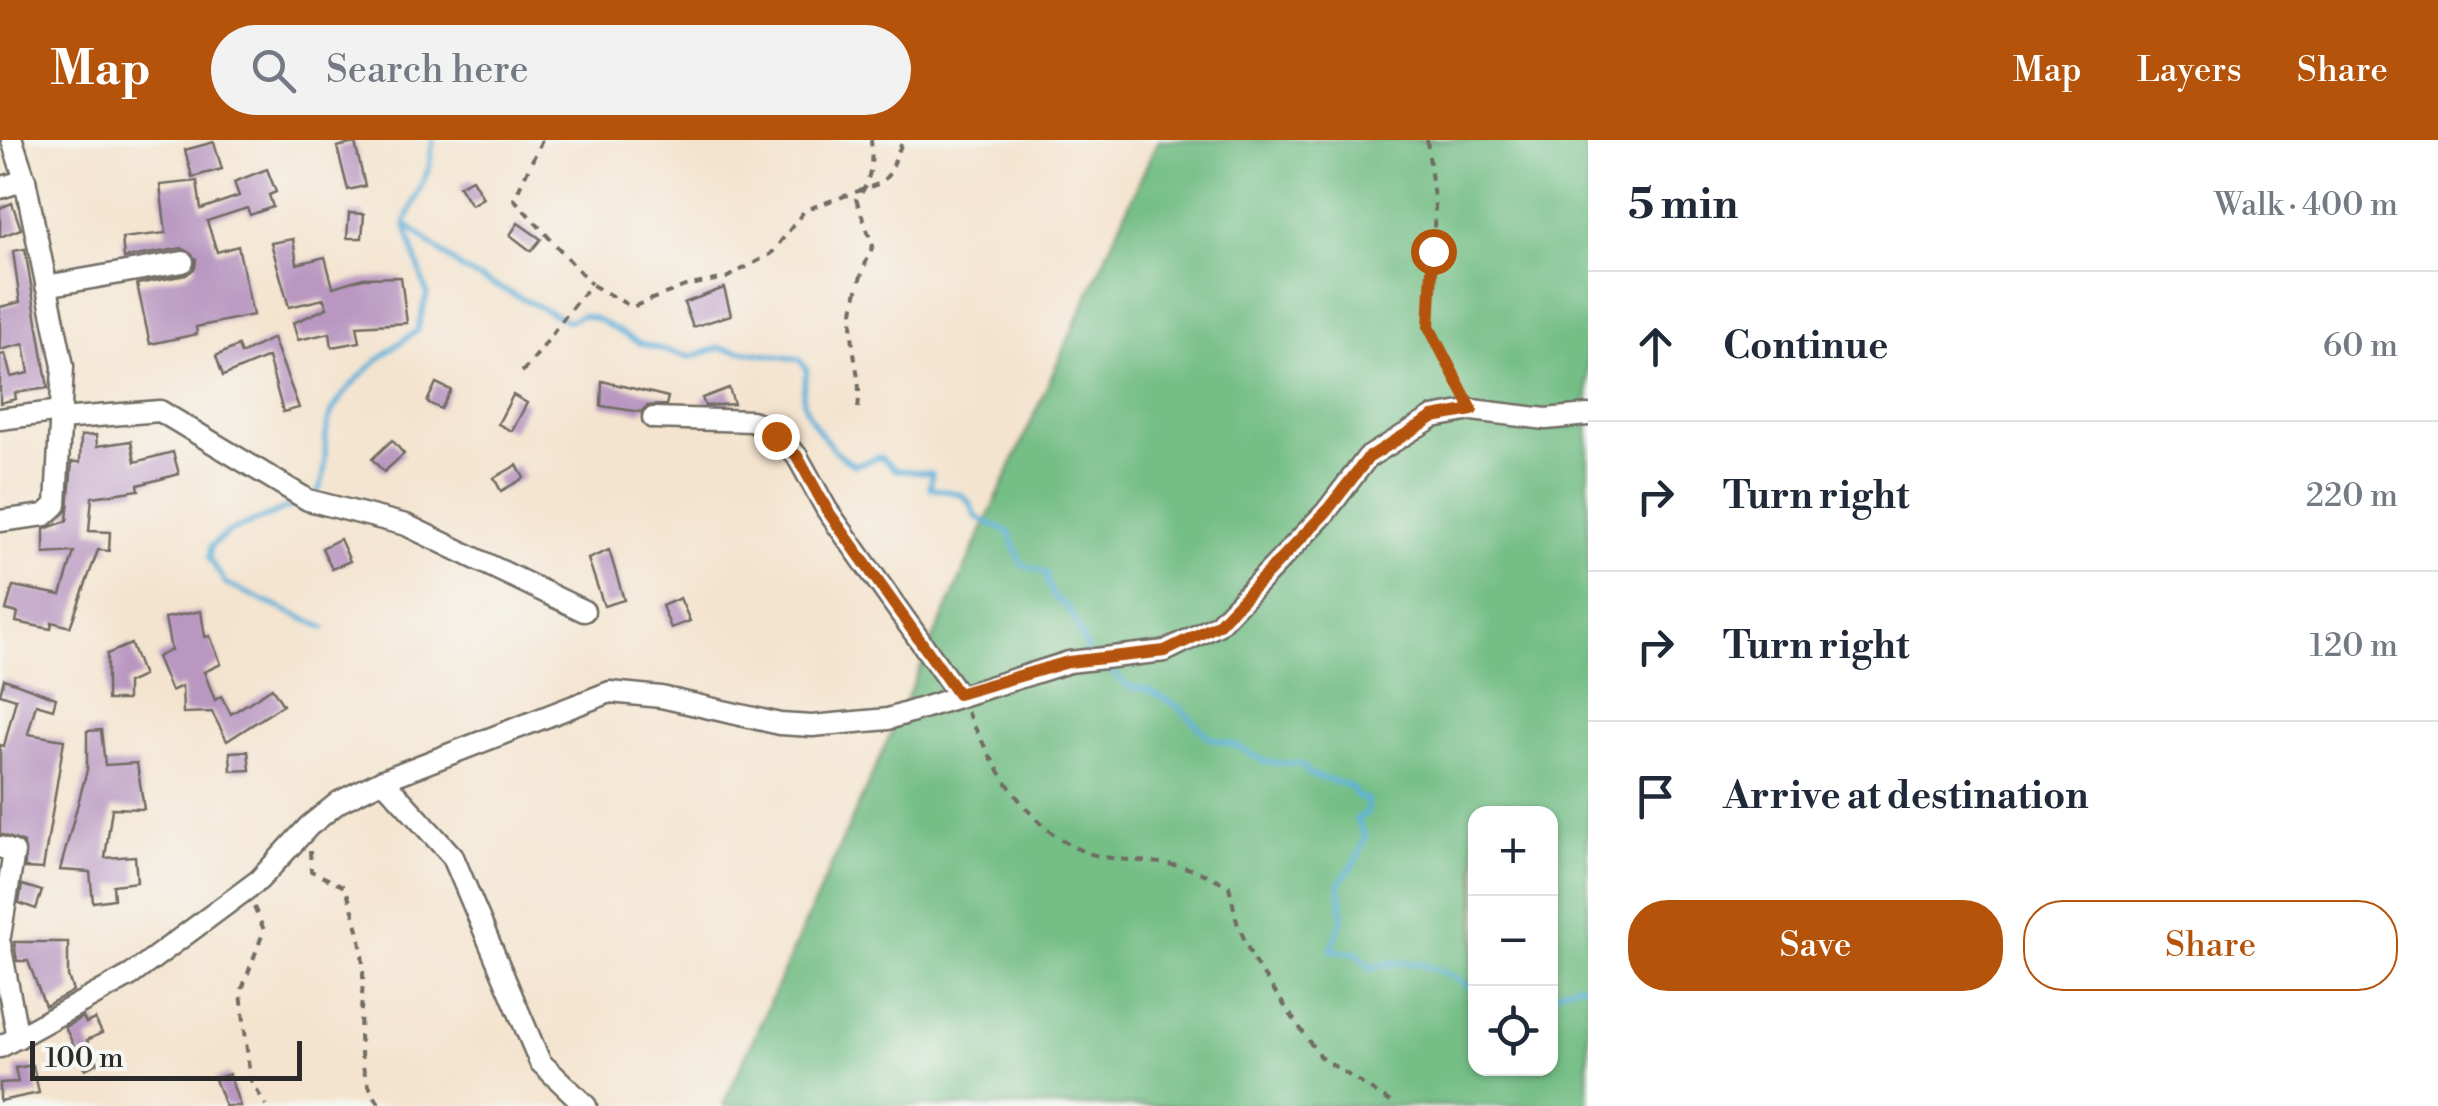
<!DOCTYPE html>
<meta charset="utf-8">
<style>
:root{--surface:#fff;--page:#f2f2f3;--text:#1f2937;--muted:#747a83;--line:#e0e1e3;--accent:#b45309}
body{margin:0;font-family:"Libre Bodoni",serif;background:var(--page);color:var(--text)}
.controls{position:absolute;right:30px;bottom:30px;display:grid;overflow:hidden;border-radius:20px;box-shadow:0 2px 8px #0004}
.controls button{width:90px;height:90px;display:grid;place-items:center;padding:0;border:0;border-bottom:2px solid var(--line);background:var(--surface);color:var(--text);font:50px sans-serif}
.scale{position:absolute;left:30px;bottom:25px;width:272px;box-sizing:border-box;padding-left:10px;border:5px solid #2b2b2b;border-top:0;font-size:28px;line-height:35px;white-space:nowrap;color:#2b2b2b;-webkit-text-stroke:8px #f6f6f2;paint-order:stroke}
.stop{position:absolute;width:30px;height:30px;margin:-22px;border:8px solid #b45309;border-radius:50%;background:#fff}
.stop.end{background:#b45309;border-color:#fff;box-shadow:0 2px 10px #0008}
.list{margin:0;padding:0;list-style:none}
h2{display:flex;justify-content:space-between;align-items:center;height:130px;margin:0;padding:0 40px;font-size:42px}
h2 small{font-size:32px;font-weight:400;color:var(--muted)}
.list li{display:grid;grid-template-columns:65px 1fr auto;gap:30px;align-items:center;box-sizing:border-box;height:150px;padding:0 40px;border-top:2px solid var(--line)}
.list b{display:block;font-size:38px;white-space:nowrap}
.list em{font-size:32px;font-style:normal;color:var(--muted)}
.actions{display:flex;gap:20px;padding:30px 40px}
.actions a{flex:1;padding:22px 0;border:2px solid var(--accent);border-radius:40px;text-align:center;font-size:35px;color:var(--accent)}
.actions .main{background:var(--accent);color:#fff}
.icon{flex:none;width:55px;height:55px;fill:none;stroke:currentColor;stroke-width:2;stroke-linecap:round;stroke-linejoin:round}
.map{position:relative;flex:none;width:1588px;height:966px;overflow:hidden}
header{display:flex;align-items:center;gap:60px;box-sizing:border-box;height:140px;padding:0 50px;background:var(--accent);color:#fff}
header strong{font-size:48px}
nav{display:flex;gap:55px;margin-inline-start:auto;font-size:35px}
.search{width:700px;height:90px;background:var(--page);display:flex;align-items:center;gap:25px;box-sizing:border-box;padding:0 35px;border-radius:55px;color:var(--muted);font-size:38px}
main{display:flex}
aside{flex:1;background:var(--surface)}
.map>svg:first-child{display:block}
.forest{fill:#74be86;stroke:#507458;stroke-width:2.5;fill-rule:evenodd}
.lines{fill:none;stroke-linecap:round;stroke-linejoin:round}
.stream{stroke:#5eb1d9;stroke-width:5}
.building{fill:#b997c1}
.minor-casing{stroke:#716c64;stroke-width:25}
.path{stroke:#716c64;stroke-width:4;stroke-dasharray:8 8;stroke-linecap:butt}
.minor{stroke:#fff;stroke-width:20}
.route{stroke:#b45309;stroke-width:12}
</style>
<header>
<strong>Map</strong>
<div class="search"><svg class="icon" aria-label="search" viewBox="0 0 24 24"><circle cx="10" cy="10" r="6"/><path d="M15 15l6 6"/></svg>Search here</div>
<nav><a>Map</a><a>Layers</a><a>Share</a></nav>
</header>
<main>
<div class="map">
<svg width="1588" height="966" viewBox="0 0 1588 966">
<rect width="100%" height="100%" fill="#f6f6f2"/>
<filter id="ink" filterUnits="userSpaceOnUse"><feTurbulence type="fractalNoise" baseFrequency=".01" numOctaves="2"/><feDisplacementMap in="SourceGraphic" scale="20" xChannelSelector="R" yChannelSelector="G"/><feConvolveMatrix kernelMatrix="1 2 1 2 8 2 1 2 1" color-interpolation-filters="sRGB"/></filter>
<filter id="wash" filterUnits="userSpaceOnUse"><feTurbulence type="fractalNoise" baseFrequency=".0048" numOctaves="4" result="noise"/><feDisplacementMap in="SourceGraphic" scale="40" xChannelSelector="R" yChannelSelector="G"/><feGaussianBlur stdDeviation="2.25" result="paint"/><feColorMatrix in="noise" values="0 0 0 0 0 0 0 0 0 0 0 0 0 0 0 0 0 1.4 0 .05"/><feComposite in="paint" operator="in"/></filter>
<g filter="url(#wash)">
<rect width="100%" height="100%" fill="#f4e4cf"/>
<path class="forest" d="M 1158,0 L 1588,0 L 1588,966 L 723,966 ZM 1476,674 L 1550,674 L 1550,928 L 1476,928 Z"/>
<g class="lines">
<g class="stream">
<path d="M 405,83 L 463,130 L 568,181 L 582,175 L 597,179 L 639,203 L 690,217 L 718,208 L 799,219 L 807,230 C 806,237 803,247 803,255 C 804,277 837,318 855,325 L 880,317 L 896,330 L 932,333 L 930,348 C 956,354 967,348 976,377 L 1010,393 L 1021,424 L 1046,433 C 1048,449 1053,460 1068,467 L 1089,513"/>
<path d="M 316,355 C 332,329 320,306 329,279 C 340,248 390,208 417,191 L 427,154 L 405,83 L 429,28 L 433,0"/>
<path d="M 302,362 L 229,392 L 211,406 L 209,418 L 226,444 L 325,488"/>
<path d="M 1105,526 L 1129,547 L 1148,550 L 1178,566 L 1210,598 L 1235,605 L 1265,622 L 1303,624 L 1308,634 L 1350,646 L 1358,658 L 1367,659 L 1367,673 L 1356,679 L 1365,696 L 1358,718 L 1339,744 L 1343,777 L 1331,810 L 1358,814 L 1372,829 C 1403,814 1442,828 1468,846 L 1476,844"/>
<path d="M 1550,854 L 1577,844 L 1588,846"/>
</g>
</g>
<g id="blocks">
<g class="building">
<path d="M 214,2 L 222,29 L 192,37 L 185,10 Z"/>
<path d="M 355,3 L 365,46 L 348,50 L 337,7 Z"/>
<path d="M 267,29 L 276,52 L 269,55 L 273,67 L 250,75 L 247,68 L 207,81 L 217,112 L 238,106 L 253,175 L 196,187 L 197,194 L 150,204 L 137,144 L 186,135 L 195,128 L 196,119 L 182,108 L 124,118 L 122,98 L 166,93 L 160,45 L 197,41 L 201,69 L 239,56 L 234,42 Z"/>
<path d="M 472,39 L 483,58 L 471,65 L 459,46 Z"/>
<path d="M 12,63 L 21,89 L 0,97 L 0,68 Z"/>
<path d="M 349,73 L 364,74 L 362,98 L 347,98 Z"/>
<path d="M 518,83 L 541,99 L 531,111 L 510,95 Z"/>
<path d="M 293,99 L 297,124 L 325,117 L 333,147 L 363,138 L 401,137 L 407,183 L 357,186 L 360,202 L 332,207 L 330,193 L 298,200 L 293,183 L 327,168 L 324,159 L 289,167 L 271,103 Z"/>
<path d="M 25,109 L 48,248 L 15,253 L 16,259 L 0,263 L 0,215 L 5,214 L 11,237 L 29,233 L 24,204 L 0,210 L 0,167 L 20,162 L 13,111 Z"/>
<path d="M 724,148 L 731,175 L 693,187 L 684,163 Z"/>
<path d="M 273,198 L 299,268 L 283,272 L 268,217 L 223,236 L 216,216 L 238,206 L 241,214 Z"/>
<path d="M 602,241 L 668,257 L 666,265 L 647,266 L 641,272 L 601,266 Z"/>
<path d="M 436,243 L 451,250 L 441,269 L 427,262 Z"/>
<path d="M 729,248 L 734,264 L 705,266 L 702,258 Z"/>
<path d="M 513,255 L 527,263 L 512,291 L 498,284 Z"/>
<path d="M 96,295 L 97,306 L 131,301 L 135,322 L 173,312 L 179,334 L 138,345 L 139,350 L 92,357 L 89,391 L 110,392 L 109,411 L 98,410 L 70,487 L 52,482 L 51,489 L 16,482 L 18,473 L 6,470 L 13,446 L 61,455 L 74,412 L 44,414 L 44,389 L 67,381 L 72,322 L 80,322 L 81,296 Z"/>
<path d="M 392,300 L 404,314 L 384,332 L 372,319 Z"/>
<path d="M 517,325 L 524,338 L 501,351 L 494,338 Z"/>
<path d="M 340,399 L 350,421 L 332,429 L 322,408 Z"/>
<path d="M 609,410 L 624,460 L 604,466 L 588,419 Z"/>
<path d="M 680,458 L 690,481 L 671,488 L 662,466 Z"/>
<path d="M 201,471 L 205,497 L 210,496 L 221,524 L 204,532 L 215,560 L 221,556 L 231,574 L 272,548 L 283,565 L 227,601 L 212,572 L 183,573 L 182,546 L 171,551 L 157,517 L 171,510 L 165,478 Z"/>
<path d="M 131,504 L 143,536 L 127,543 L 127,560 L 107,560 L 107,514 Z"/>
<path d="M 4,539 L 56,558 L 53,569 L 36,564 L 28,594 L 64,600 L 43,729 L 25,728 L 24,703 L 0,694 L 0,605 L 4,606 L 16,559 L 0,554 Z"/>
<path d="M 101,590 L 105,625 L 137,623 L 144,669 L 112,668 L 105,718 L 135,716 L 137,742 L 113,745 L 114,759 L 93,762 L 90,732 L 60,730 L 87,630 L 87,591 Z"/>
<path d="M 248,611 L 250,630 L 231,631 L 230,612 Z"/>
<path d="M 22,745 L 42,751 L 36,769 L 19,763 Z"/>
<path d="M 14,802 L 68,802 L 68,836 L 73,851 L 45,866 L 28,821 L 17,821 Z"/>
<path d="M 83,877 L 86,883 L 95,879 L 102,893 L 87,900 L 98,923 L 85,929 L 65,887 Z"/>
<path d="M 33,925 L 39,953 L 0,961 L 0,943 L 18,942 L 15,928 Z"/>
<path d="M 229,934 L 240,966 L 225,966 L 215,939 Z"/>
</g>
</g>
</g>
<g filter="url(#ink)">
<use href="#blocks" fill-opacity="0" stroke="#716c64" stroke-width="2.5"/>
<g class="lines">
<defs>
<g id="minor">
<path d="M 0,48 L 25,40"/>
<path d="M 46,146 L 183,122"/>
<path d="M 653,278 L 752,281 L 777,296 L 797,316 L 827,370 L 958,554"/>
<path d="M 0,279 L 61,271"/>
<path d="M 60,279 L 160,271 L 308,360 L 406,385 L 584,471"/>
<path d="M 0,381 L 45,375 L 56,365 L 63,226 L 25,40 L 12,0"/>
<path d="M 0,707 L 14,712 L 0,796"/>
<path d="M 0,804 L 18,898"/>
<path d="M 0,907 L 131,835 L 259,740 L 309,686 L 339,662 L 383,640"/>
<path d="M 586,966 L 540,922 L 453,717 L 383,640 L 610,552 L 661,557 L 780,584 L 812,586 L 888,579 L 1069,522 L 1165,511 L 1218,485 L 1325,373 L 1367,318 L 1433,277 L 1472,270 L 1546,279 L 1588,275"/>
</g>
</defs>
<use href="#minor" class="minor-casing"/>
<g class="path">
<path d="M 542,0 L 514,59 L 591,144"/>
<path d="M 1427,0 L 1435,67 L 1429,187 L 1463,253"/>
<path d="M 522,232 C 548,205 565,171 592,145 L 632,167 L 685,146 L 726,138 L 771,114 L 805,70 L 881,43 L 890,33 L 903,0"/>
<path d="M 858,268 C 861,248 857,233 854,213 C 848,174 857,141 873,106 L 856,59 C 871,45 873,20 871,0"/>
<path d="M 967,572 C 995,628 1035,705 1104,717 C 1157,725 1179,718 1229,746 L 1237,782 L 1253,820 L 1320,917 L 1397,966"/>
<path d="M 310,711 L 311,731 L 345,747 C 356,777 364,807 363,839 C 361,883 352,928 381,966"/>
<path d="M 254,767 L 264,790 L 241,852 L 250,939 L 266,966"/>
</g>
<use href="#minor" class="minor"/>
</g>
</g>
<g class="lines" filter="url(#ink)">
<path class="route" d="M 776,296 L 797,316 L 827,370 L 958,554 L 1068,522 L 1165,511 L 1218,485 L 1325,373 L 1368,318 L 1433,277 L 1472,270 L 1429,187 L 1433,111"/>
</g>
</svg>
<div class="controls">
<button>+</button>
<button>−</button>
<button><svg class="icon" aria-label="locate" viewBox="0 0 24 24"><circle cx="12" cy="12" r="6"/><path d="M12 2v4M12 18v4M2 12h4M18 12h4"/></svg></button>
</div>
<div class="scale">100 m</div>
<div class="stop" style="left:1433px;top:111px"></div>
<div class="stop end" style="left:776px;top:296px"></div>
</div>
<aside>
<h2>5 min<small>Walk · 400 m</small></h2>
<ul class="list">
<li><svg class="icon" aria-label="ahead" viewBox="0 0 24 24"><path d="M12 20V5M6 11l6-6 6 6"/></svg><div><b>Continue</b></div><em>60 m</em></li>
<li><svg class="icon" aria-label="right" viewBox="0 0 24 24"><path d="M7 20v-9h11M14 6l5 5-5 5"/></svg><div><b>Turn right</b></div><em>220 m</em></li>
<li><svg class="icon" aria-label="right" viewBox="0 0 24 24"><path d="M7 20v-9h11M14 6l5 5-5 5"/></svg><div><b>Turn right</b></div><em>120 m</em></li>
<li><svg class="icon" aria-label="arrive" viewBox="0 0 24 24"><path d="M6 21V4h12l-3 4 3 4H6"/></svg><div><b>Arrive at destination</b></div></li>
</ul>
<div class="actions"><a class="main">Save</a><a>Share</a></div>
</aside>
</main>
